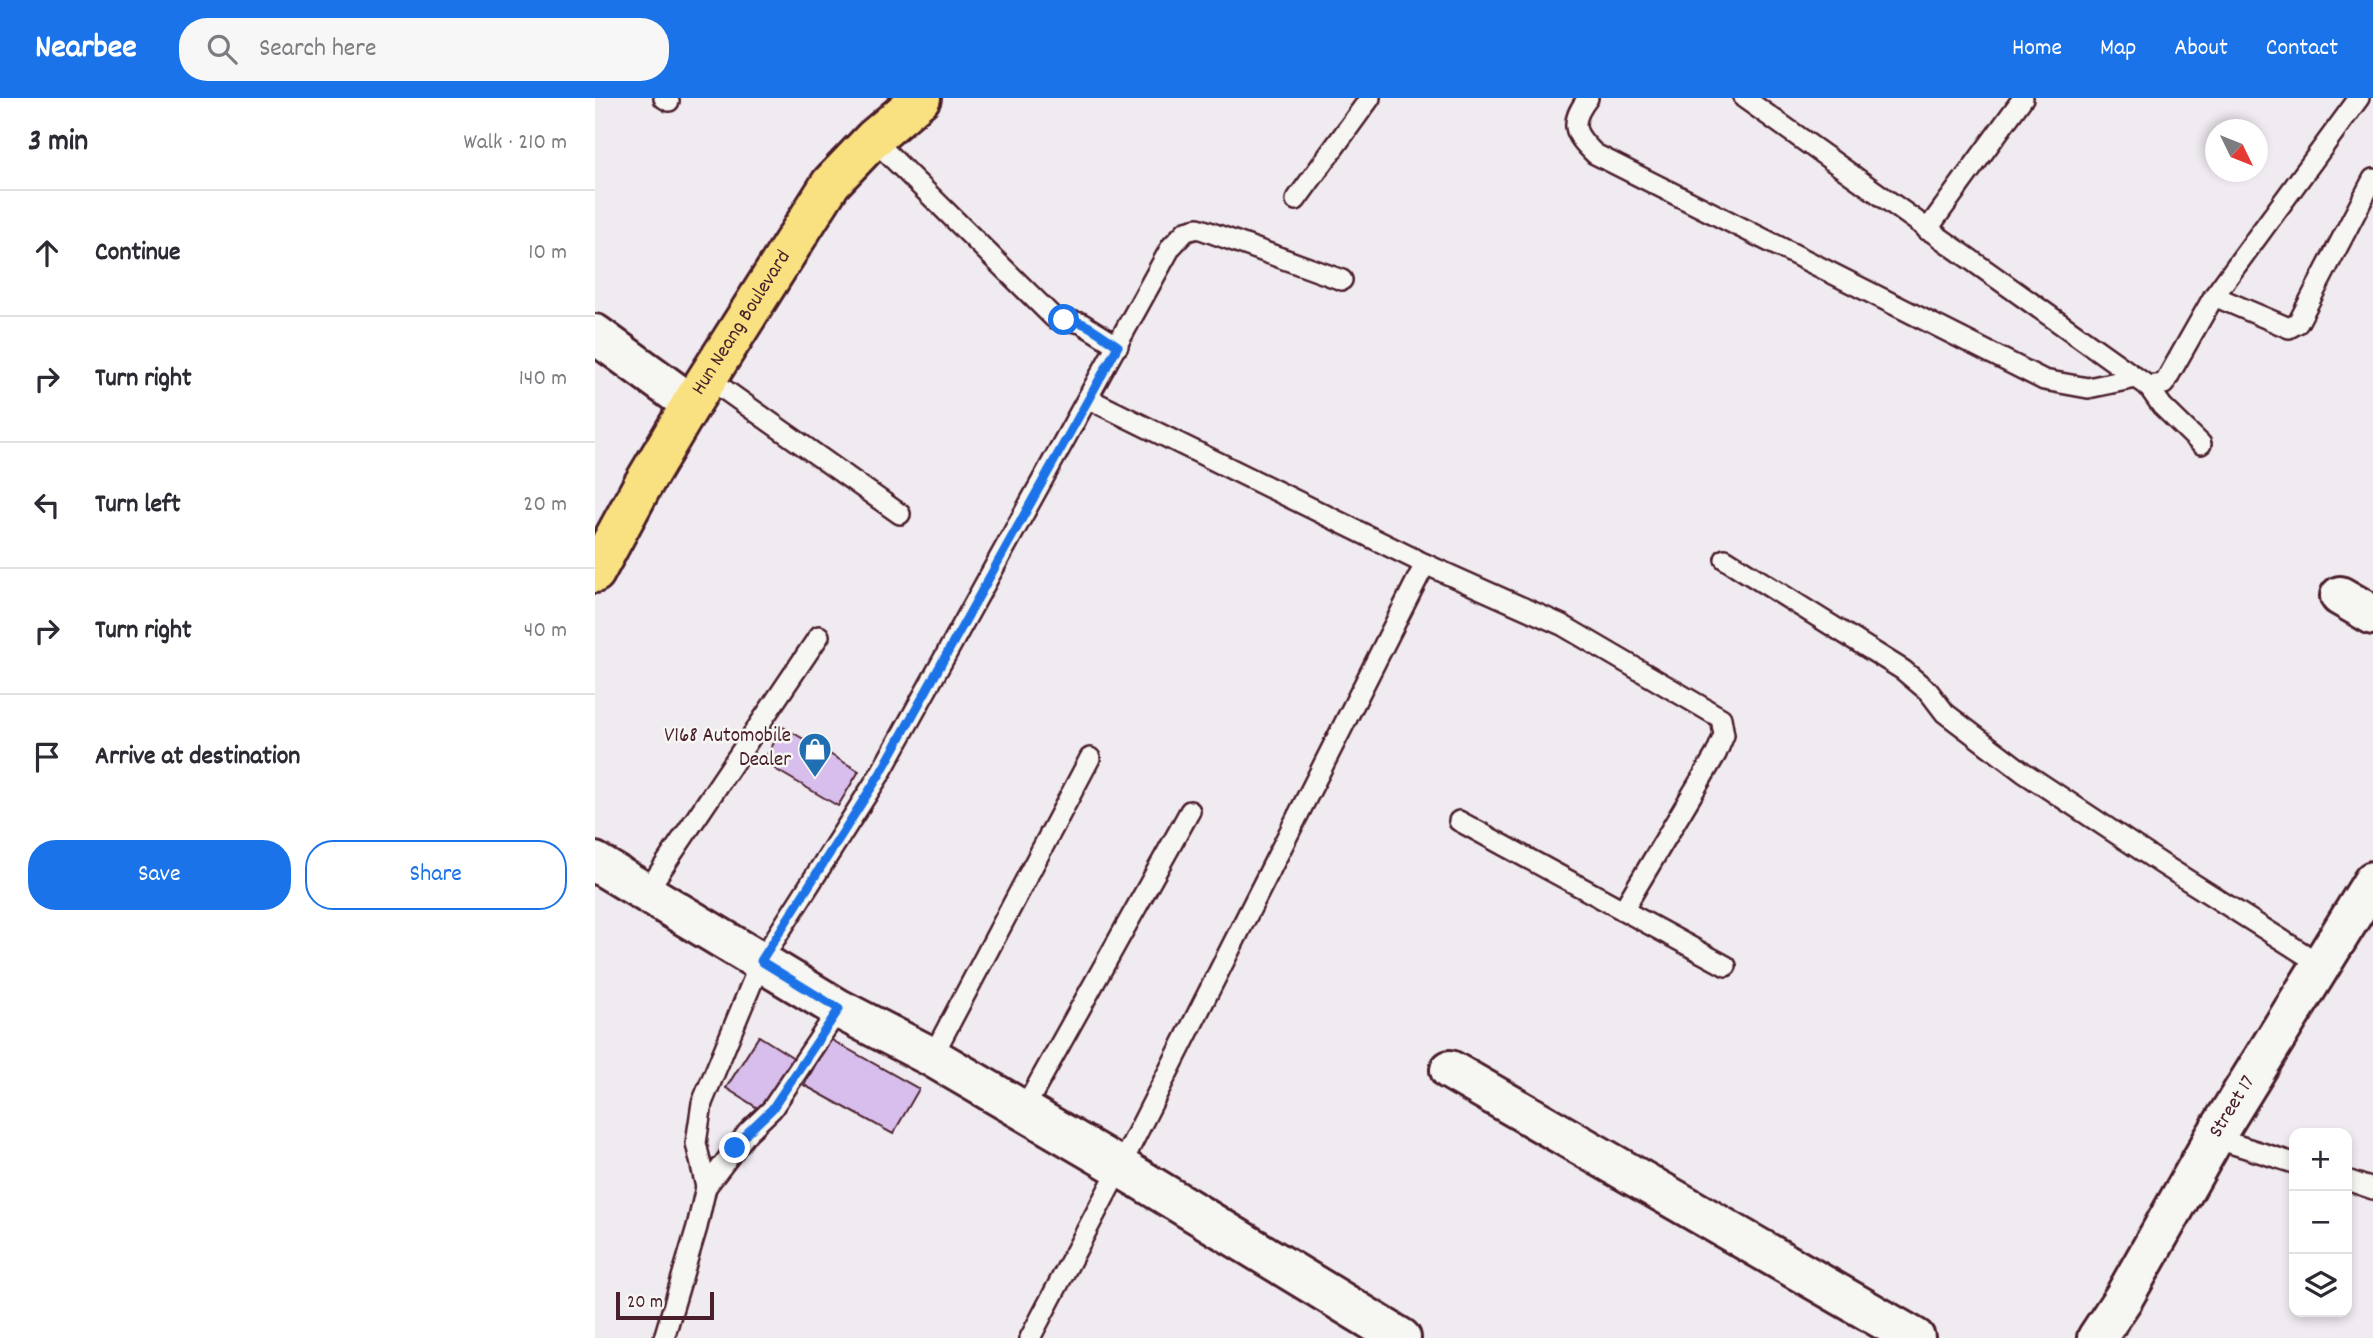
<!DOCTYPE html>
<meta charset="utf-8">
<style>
:root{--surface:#fff;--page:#f7f7f7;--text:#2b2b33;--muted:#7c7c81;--line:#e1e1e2;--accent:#1a73e8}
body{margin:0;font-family:Dekko,sans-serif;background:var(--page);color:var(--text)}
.controls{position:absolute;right:21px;bottom:21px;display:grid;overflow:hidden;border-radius:14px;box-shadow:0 4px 10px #0003}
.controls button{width:63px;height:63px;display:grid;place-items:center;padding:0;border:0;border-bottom:2px solid var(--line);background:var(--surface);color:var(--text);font:35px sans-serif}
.compass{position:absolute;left:1610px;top:21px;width:63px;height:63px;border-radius:50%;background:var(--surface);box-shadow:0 4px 10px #0003;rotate:133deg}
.scale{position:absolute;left:21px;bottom:18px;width:98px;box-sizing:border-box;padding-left:7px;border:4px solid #4a1f2b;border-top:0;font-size:19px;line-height:24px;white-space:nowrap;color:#4a1f2b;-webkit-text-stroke:5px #f6f6f2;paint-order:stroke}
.stop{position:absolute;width:21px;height:21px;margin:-16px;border:5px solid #1a73e8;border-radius:50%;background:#fff}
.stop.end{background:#1a73e8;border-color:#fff;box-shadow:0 2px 7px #0008}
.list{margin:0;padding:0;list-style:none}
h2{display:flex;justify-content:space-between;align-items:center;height:91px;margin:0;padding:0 28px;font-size:30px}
h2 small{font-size:23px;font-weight:400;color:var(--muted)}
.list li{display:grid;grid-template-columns:46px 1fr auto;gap:21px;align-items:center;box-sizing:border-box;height:126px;padding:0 28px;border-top:2px solid var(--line)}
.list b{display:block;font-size:26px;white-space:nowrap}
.list em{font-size:23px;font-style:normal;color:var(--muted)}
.actions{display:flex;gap:14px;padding:21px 28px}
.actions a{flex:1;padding:16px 0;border:2px solid var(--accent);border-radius:28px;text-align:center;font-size:24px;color:var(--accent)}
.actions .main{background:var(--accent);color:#fff}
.icon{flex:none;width:38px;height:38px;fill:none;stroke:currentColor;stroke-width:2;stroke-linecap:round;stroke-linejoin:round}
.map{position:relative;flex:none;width:1778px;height:1240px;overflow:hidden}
header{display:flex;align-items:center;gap:42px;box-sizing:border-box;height:98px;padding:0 35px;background:var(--accent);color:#fff}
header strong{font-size:33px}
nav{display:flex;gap:38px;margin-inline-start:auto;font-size:24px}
.search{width:490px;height:63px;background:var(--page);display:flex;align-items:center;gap:18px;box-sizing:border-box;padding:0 24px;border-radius:28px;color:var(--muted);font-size:26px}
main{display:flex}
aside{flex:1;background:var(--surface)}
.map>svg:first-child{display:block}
.building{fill:#d8beec;stroke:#4a1f2b;stroke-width:2}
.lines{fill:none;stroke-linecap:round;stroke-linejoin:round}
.service-casing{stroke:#4a1f2b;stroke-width:24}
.minor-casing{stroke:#4a1f2b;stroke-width:44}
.primary-casing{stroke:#4a1f2b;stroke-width:44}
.service{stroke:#f6f6f2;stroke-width:19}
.minor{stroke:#f6f6f2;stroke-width:38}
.primary{stroke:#f9e181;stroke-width:38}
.route{stroke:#1a73e8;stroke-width:9}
.labels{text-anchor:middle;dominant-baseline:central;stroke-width:5;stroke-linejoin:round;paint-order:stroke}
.street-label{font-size:21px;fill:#4a1f2b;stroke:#f6f6f2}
.poi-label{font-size:21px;fill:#4a1f2b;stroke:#f6f6f2;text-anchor:end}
</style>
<header>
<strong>Nearbee</strong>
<div class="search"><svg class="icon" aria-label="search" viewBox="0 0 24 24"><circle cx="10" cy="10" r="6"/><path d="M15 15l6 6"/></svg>Search here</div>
<nav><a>Home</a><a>Map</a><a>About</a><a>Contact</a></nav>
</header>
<main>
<aside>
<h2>3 min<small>Walk · 210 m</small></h2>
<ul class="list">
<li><svg class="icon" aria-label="ahead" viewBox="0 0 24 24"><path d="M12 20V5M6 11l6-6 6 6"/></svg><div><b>Continue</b></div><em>10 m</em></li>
<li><svg class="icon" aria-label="right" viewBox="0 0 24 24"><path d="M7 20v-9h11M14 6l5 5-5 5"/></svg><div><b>Turn right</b></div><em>140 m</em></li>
<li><svg class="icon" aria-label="left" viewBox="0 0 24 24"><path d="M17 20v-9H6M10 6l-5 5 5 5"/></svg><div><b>Turn left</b></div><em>20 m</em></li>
<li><svg class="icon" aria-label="right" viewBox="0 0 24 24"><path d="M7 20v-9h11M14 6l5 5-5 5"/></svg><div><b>Turn right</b></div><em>40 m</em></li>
<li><svg class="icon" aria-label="arrive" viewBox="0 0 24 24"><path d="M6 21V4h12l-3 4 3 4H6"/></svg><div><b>Arrive at destination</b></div></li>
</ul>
<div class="actions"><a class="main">Save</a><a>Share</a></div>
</aside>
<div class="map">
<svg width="1778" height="1240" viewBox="0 0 1778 1240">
<rect width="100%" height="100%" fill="#f0ebf1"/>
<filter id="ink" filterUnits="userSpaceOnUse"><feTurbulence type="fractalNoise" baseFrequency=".0143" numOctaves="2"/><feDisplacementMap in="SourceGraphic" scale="14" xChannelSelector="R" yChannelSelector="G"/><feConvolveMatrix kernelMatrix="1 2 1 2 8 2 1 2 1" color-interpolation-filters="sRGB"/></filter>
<g filter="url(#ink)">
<g class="building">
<path d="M 188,629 L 264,673 L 243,708 L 168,664 Z"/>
<path d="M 164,938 L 202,962 L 169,1014 L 131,990 Z"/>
<path d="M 235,941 L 324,991 L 298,1036 L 209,987 Z"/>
</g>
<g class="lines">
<defs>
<g id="service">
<path d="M 69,0 L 74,3"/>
<path d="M 993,0 C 974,25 978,35 1000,56 L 1449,282 L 1493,290 L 1541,280"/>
<path d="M 1149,0 L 1553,288 L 1567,308 L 1606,346"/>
<path d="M 278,41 L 459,220 L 486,225 L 523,248"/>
<path d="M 701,102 L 775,0"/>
<path d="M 1332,132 L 1428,0"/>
<path d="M 1619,198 L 1694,230 L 1703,225 L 1778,81"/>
<path d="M 113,280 L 305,416"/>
<path d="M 1553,288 L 1569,286 L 1619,198 L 1764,0"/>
<path d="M 494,301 L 830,466 L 967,527 L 1126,620 L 1129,637 L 1121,656 L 1028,812"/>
<path d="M 1130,461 L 1308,572 L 1334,594 L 1350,615 L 1428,674 L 1567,766 L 1725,866"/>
<path d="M 864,723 L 1131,868"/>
<path d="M 52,793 L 224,538"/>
<path d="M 337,959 L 495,660"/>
<path d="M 428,1013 L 595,713"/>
<path d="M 1619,1040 L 1699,1065"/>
<path d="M 1752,1082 L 1778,1091"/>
<path d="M 111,1089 L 153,1034 L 177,1011 L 244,911"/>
<path d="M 69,1240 L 102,1129 L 111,1089 L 101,1045 L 107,1005 L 166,863 L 285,676 L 576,149 L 591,133 L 603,130 L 747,182"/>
<path d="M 435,1240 L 525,1069 L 830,466"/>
</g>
<g id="minor">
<path d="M 0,236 L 96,306"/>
<path d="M 1745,498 L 1778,517"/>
<path d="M 0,764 L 244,911 L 337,959 L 525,1069 L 806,1240"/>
<path d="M 855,972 L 1320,1240"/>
<path id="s1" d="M 1502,1240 L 1529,1199 L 1619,1040 L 1778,783"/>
</g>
<g id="primary">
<path id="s2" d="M 0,475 L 46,390 L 96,306 L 236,85 L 278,41 L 326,0"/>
</g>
</defs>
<use href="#service" class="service-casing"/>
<use href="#minor" class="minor-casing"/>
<use href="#primary" class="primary-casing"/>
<use href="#service" class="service"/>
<use href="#minor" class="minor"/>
<use href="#primary" class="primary"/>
</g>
</g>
<g class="lines" filter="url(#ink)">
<path class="route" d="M 140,1050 L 153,1034 L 177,1011 L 244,911 L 166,863 L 285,676 L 523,248 C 507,238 488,220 469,222"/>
</g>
<defs>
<symbol id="shop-pin" viewBox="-11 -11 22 30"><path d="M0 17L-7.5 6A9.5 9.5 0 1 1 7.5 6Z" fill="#1f6fb2" stroke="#f6f6f2"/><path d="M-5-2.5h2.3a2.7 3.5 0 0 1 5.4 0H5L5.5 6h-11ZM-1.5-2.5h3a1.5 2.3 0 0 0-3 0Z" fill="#fff"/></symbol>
</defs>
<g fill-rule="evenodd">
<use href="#shop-pin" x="201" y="632" width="38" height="52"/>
</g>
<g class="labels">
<g class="street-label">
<text stroke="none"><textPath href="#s2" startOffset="290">Hun Neang Boulevard</textPath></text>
<text stroke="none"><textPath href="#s1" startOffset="268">Street 17</textPath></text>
</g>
<g class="poi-label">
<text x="196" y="639">V168 Automobile<tspan x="196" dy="24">Dealer</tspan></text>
</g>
</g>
</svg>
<div class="controls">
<button>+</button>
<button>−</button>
<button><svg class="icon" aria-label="layers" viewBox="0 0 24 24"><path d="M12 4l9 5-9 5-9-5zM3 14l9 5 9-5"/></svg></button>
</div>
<svg class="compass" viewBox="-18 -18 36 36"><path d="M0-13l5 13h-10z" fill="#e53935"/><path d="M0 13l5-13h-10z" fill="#7c7c81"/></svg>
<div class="scale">20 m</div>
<div class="stop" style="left:469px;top:222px"></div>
<div class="stop end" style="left:140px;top:1050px"></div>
</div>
</main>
